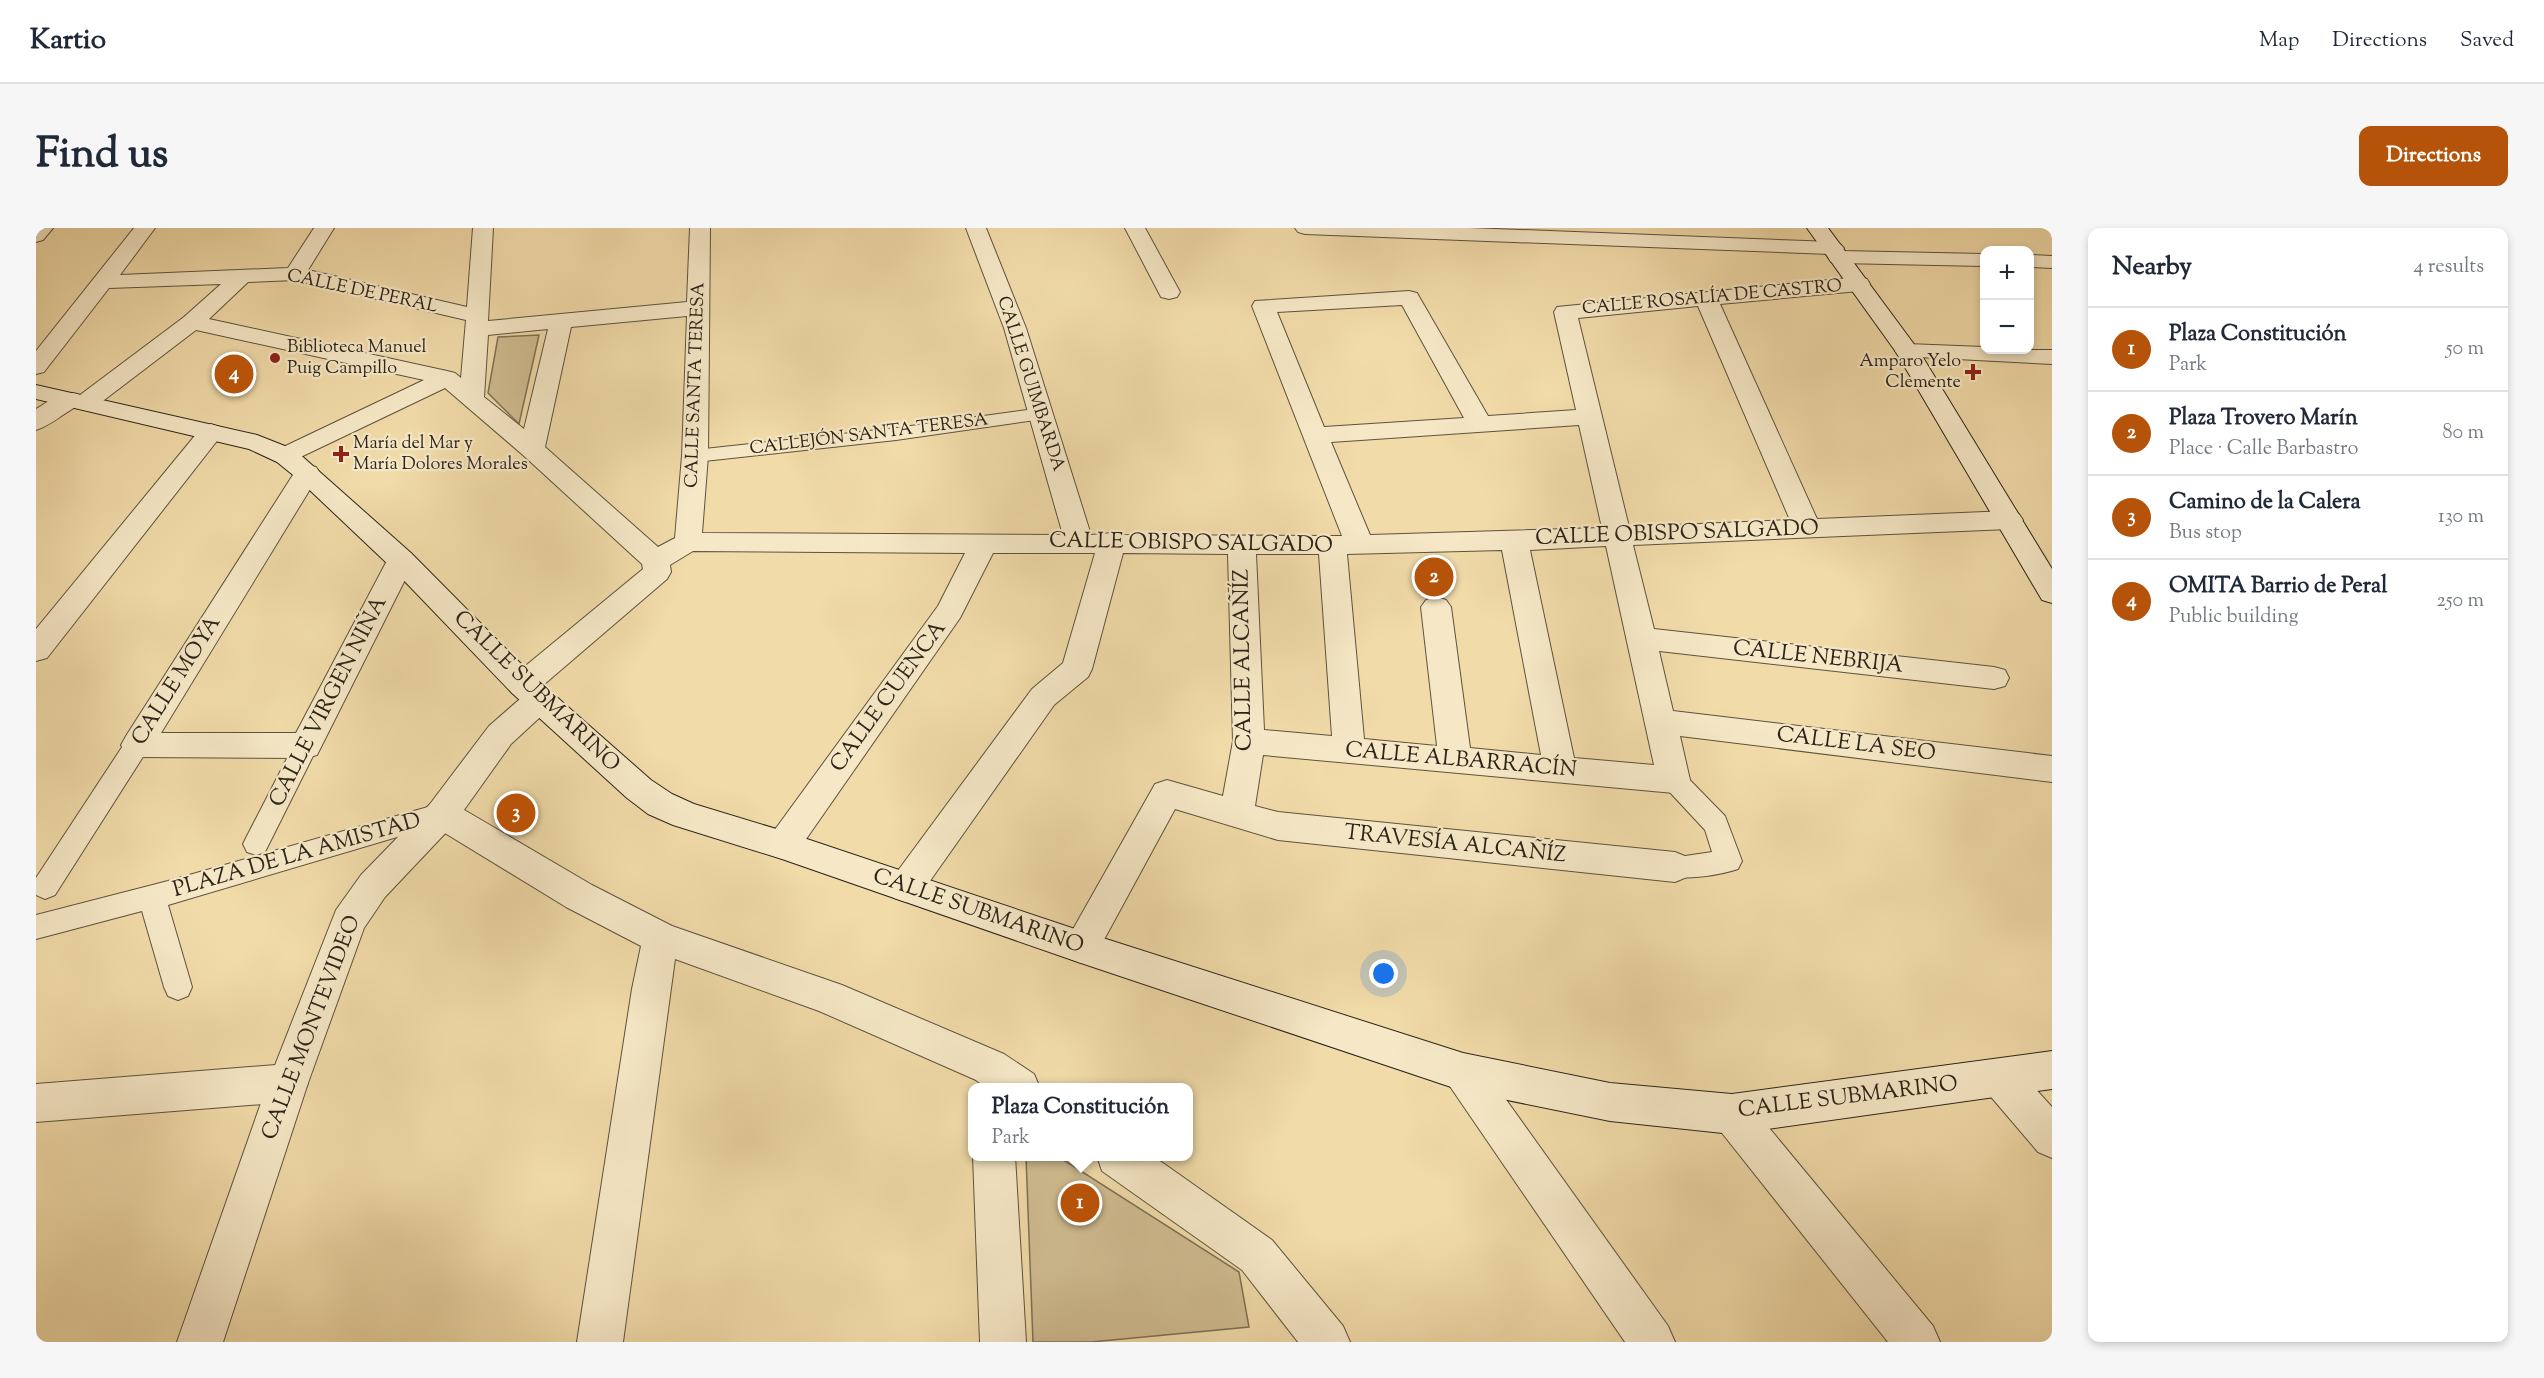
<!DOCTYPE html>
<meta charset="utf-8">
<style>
:root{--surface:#fff;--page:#f6f6f7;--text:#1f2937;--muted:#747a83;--line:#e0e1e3;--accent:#b45309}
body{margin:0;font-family:"Sorts Mill Goudy",serif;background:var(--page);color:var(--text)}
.controls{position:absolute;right:18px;top:18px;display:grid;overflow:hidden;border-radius:12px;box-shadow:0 3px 9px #0003}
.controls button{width:54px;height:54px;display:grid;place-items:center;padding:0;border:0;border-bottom:2px solid var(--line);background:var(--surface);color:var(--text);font:30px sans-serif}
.you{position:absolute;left:1348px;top:746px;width:21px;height:21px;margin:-15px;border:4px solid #fff;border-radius:50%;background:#1a73e8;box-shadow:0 0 0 9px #1a73e833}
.badge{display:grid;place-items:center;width:39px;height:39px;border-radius:50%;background:var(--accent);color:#fff;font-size:20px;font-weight:700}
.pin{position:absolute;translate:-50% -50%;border:3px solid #fff;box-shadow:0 2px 6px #0006}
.popup{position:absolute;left:932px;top:855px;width:225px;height:78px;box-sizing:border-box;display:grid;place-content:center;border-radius:12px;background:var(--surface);filter:drop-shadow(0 2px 4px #0005);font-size:20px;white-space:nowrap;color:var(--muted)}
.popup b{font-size:22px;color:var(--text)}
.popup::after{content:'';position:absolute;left:50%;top:100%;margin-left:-12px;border:12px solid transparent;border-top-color:var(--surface)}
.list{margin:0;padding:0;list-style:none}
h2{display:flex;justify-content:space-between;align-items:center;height:78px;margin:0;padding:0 24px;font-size:26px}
h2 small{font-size:20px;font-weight:400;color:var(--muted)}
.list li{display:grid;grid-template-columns:39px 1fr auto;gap:18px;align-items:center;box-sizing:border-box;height:84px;padding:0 24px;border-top:2px solid var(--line)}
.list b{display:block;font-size:22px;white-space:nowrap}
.list p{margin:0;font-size:20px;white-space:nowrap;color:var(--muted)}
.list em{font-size:20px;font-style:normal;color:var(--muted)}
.map{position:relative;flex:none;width:2016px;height:1114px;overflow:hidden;border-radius:12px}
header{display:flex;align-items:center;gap:36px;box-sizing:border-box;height:84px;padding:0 30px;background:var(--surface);border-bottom:2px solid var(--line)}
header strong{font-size:28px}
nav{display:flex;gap:33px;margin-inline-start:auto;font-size:21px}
.intro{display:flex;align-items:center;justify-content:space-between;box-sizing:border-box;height:144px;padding:0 36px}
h1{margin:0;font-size:42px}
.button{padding:15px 27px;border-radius:12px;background:var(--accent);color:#fff;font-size:21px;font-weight:700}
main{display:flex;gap:36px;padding:0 36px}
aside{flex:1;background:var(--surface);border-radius:12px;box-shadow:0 3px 9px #0003}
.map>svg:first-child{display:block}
.green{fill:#d0bc91;stroke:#7e7056;stroke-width:1.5}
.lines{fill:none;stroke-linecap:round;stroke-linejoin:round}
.pedestrian-casing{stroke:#5d523e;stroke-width:2}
.minor-casing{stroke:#5d523e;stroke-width:2}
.tertiary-casing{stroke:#5d523e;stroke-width:2}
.secondary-casing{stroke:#2c241a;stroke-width:2}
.pedestrian{fill:#f6e8c7;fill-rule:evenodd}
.minor{fill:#f6e8c7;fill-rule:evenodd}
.tertiary{fill:#f6e8c7;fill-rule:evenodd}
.secondary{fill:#f6e8c7;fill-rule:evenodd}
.poi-dot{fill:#8f2418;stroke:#f6e8c7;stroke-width:2}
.labels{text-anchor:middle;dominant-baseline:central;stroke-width:4.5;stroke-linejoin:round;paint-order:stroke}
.far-street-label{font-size:18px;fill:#2c241a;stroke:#f6e8c7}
.far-poi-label{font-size:18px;fill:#2c241a;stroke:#f6e8c7;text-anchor:start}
.street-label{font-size:22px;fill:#2c241a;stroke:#f6e8c7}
</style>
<header>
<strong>Kartio</strong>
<nav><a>Map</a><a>Directions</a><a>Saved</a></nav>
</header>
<div class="intro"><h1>Find us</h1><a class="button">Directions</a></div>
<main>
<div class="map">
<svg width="2016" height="1114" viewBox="0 0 2016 1114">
<rect width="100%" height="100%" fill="#f1dba9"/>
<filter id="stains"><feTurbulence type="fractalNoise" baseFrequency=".00333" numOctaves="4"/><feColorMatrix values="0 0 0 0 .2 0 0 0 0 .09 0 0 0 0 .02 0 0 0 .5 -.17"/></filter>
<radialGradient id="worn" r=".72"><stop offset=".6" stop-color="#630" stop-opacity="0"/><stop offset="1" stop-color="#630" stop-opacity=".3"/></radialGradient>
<g class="green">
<path d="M 503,107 L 483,196 L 452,165 L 462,109 Z"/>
<path d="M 990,929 L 1023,929 L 1203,1044 L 1213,1099 L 1055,1114 L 997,1114 Z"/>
</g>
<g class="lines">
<defs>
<g id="pedestrian">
<path d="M 1006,180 L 1013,182 L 1016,186 L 1013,190 L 860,212 L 659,234 L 652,232 L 649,228 L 652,224 L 659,222 L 860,200 Z"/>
<path d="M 101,507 L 110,510 L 113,517 L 110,524 L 19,667 L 9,671 L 0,667 L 0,650 L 92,510 Z"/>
<path d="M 270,508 L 279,511 L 282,518 L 229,624 L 220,627 L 211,624 L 207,616 L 211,608 L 261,511 Z"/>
<path d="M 1638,542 L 1647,545 L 1689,588 L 1706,633 L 1702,641 C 1685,647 1647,653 1629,647 L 1626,639 L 1629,631 L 1676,624 L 1669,602 L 1629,559 L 1625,552 L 1629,545 Z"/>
<path d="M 406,575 L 415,579 L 419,586 L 415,593 L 132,677 L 156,759 L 152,768 L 142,772 L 132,768 L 128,759 L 106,683 L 0,711 L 0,687 L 132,653 Z"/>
</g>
<g id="minor">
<path d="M 0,0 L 17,0 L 7,12 L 0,14 Z"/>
<path d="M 98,0 L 119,0 L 84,47 L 252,40 L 278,0 L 298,0 L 272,42 L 431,79 L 437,0 L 457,0 L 452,93 L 651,74 L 654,0 L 674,0 L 672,228 L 666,305 L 1027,307 L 968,100 L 930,0 L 950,0 L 990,100 L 1055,307 L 1076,305 L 1083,307 L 1306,308 L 1216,78 L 1219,73 L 1373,63 L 1381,65 L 1452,188 L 1540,182 L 1518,84 L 1521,79 L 1823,49 L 1831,51 L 1834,56 L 1831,61 L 1823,63 L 1684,76 L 1781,291 L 1973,283 L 1983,286 L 1987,292 L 1983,298 L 1973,301 L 1597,317 L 1618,401 L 1958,439 L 1969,442 L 1973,450 L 1969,458 L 1958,461 L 1623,423 L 1637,483 L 2016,528 L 2016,554 L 1644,508 L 1654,552 L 1650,561 L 1638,565 L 1227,527 L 1219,578 L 1242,584 L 1639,624 L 1651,629 L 1656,639 L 1651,649 L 1639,654 L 1242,612 L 1139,581 L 1058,730 L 1045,735 L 1032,730 L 1027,719 L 1119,556 L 1131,552 L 1187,568 L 1197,513 L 1192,326 L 1087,325 L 1056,441 L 1052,449 L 1018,477 L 882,670 L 870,674 L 858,670 L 852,659 L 858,648 L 996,461 L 1027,435 L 1059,325 L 957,325 L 924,390 L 759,627 L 747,631 L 735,627 L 730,617 L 735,607 L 902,378 L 929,325 L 657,323 L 634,337 L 635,344 L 631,351 L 498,465 L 487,468 L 476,465 L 472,457 L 476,449 L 607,341 L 606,336 L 487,227 L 409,160 L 250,236 L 241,234 L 237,228 L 241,222 L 388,152 L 160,102 L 59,179 L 50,181 L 41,178 C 28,185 14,198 0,202 L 0,181 C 14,173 28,160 44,167 L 148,89 L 185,56 L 73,60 L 8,144 L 0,146 L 0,123 ZM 259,52 L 430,92 L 425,150 L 419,145 L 411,143 L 173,91 L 212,54 ZM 1366,77 L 1428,190 L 1288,199 L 1241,84 ZM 1662,78 L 1754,292 L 1593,299 L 1542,90 ZM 651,88 L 646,228 L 639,310 L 622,319 L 509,219 L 535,99 ZM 512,101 L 488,201 L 448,169 L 452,107 ZM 1543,197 L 1566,300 L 1334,307 L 1295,214 ZM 1570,318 L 1618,537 L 1538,530 L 1494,322 ZM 1466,322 L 1505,527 L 1434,520 L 1415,379 L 1410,372 L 1400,369 L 1390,372 L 1385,379 L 1401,518 L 1328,511 L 1311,326 ZM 1220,326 L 1283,326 L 1296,508 L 1228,502 Z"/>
<path d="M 1089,0 L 1109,0 L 1144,64 L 1141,69 L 1133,71 L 1125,69 Z"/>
<path d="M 1259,0 L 1433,0 L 1797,14 L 1804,16 L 1808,20 L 1806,23 L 1948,26 L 1948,38 L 1803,35 L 1795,34 L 1792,29 L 1794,26 L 1269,6 L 1262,4 Z"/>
<path d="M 1994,27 L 2016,28 L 2016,40 L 1994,39 Z"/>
<path d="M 1871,116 L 1948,119 L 1948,122 L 2016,122 L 2016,136 L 1863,128 L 1859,123 L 1863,118 Z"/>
<path d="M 175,196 L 184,199 L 188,204 L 184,209 L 11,430 L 0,433 L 0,401 L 166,199 Z"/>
<path d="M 271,237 L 280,239 L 284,245 L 125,505 L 260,505 L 355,325 L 365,323 L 375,325 L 379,332 L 281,527 L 270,530 L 101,529 L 90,526 L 85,517 L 90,508 L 262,239 Z"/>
<path d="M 406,572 L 418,576 L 556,657 L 636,698 L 806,757 L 968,826 L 998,846 L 1004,860 L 950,860 L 940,852 L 783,783 L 639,731 L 587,1114 L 541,1114 L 596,761 L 605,718 L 530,679 L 394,596 L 389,586 L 394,576 Z"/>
<path d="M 1427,825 L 1441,831 L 1632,1098 L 1639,1114 L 1589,1114 L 1413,857 L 1407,844 L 1413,831 Z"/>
<path d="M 1964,831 L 1978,837 L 2016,879 L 2016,930 L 2002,924 L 1950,863 L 1944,850 L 1950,837 Z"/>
<path d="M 252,836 L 266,842 L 272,855 L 266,868 L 252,874 L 0,894 L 0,856 Z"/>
<path d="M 1696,866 L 1710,872 L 1897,1098 L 1904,1114 L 1852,1114 L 1682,900 L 1676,886 L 1682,872 Z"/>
<path d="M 937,928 L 979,928 L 990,1114 L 944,1114 Z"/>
<path d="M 1061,928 L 1117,928 L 1236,1012 L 1307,1098 L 1314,1114 L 1262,1114 L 1206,1042 L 1066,943 Z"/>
</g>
<path id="tertiary" d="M 503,460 L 514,464 L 519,472 L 514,480 L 475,516 L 418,596 L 349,669 L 328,700 L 272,855 L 187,1114 L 141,1114 L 232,855 L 300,682 L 325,647 L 394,576 L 453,498 L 492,464 Z"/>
<g id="secondary">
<path d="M 1771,0 L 1792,0 L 1883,123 L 2016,341 L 2016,375 L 2006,372 L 1860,124 Z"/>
<path d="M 0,157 L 221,207 L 259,222 L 375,325 L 498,449 L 615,552 L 636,566 L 658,576 L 747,603 L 1045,703 L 1427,825 L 1574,855 L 1696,866 L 2016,823 L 2016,861 L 1696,906 L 1574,893 L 1427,863 L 1045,735 L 746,631 L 637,597 L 612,586 L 591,570 L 476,465 L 355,339 L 262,251 L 241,234 L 213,221 L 0,171 Z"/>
</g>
</defs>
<use href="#pedestrian" class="pedestrian-casing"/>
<use href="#minor" class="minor-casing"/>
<use href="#tertiary" class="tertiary-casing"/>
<use href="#secondary" class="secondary-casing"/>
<use href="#pedestrian" class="pedestrian"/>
<use href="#minor" class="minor"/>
<use href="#tertiary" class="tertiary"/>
<use href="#secondary" class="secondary"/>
</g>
<g class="poi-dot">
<circle cx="239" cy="130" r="6"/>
<path d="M1934 135h6v6h6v6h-6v6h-6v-6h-6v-6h6z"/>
<path d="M302 217h6v6h6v6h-6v6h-6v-6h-6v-6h6z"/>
</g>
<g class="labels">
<g class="far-street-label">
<text transform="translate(326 64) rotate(12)">CALLE DE PERAL</text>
<text transform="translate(1676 70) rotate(-5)">CALLE ROSALÍA DE CASTRO</text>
<text transform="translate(994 156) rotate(72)">CALLE GUIMBARDA</text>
<text transform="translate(660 157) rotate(-88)">CALLE SANTA TERESA</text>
<text transform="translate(833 207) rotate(-7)">CALLEJÓN SANTA TERESA</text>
</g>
<g class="far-poi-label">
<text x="251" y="120">Biblioteca Manuel<tspan x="251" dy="21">Puig Campillo</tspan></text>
<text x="1925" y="134" text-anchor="end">Amparo Yelo<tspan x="1925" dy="21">Clemente</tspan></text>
<text x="317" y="216">María del Mar y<tspan x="317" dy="21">María Dolores Morales</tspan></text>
</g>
<g class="street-label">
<text transform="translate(1641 306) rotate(-2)">CALLE OBISPO SALGADO</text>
<text transform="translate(1155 316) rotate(1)">CALLE OBISPO SALGADO</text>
<text transform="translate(1782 430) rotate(6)">CALLE NEBRIJA</text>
<text transform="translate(1208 432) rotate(-91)">CALLE ALCAÑÍZ</text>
<text transform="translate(141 453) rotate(-58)">CALLE MOYA</text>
<text transform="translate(500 464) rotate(44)">CALLE SUBMARINO</text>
<text transform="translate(853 469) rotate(-54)">CALLE CUENCA</text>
<text transform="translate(293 474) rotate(-63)">CALLE VIRGEN NIÑA</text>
<text transform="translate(1820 517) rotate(7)">CALLE LA SEO</text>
<text transform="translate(1425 533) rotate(5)">CALLE ALBARRACÍN</text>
<text transform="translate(1419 617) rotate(6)">TRAVESÍA ALCAÑÍZ</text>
<text transform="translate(261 628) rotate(-16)">PLAZA DE LA AMISTAD</text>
<text transform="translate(942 684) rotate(19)">CALLE SUBMARINO</text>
<text transform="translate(276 800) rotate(-69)">CALLE MONTEVIDEO</text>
<text transform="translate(1812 870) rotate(-7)">CALLE SUBMARINO</text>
</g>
</g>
<rect width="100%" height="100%" filter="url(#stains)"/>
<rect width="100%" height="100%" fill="url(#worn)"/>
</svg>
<div class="controls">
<button>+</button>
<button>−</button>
</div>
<div class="you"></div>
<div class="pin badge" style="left:1044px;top:975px">1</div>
<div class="popup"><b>Plaza Constitución</b>Park</div>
<div class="pin badge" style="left:1398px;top:349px">2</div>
<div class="pin badge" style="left:480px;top:585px">3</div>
<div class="pin badge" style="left:198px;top:146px">4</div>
</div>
<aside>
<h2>Nearby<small>4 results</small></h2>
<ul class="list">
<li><span class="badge">1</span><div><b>Plaza Constitución</b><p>Park</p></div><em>50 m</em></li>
<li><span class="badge">2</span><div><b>Plaza Trovero Marín</b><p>Place · Calle Barbastro</p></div><em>80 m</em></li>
<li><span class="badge">3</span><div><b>Camino de la Calera</b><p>Bus stop</p></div><em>130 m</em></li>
<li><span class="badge">4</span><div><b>OMITA Barrio de Peral</b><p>Public building</p></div><em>250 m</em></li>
</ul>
</aside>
</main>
